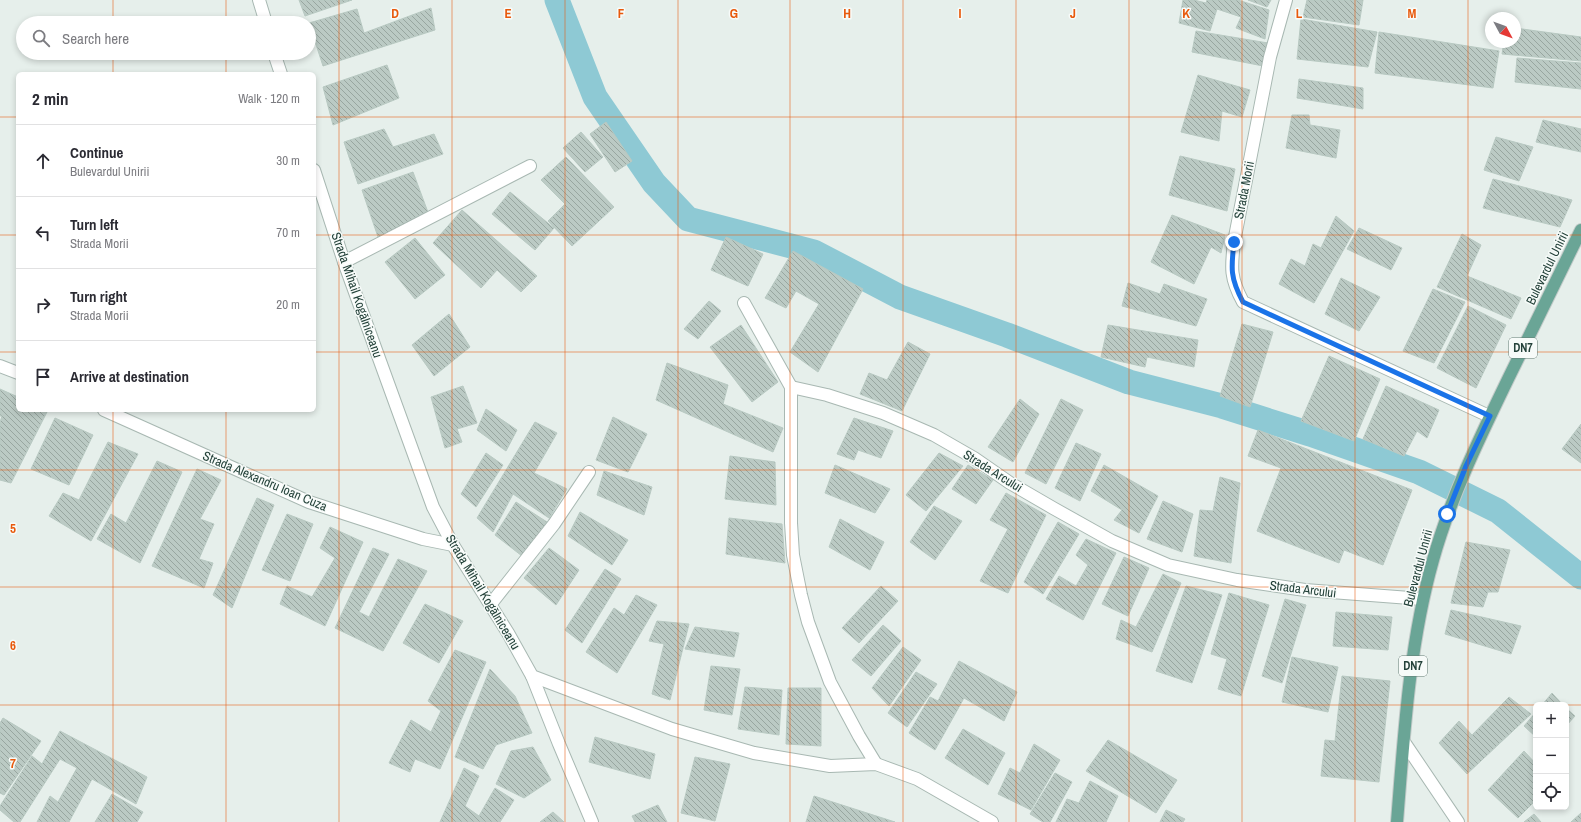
<!DOCTYPE html>
<meta charset="utf-8">
<style>
:root{--surface:#fff;--page:#f2f2f3;--text:#2b2b33;--muted:#7c7c81;--line:#e1e1e2}
body{margin:0;font-family:"Archivo Narrow",sans-serif;background:var(--page);color:var(--text)}
.controls{position:absolute;right:12px;bottom:12px;display:grid;overflow:hidden;border-radius:6px;box-shadow:0 2px 6px #0003}
.controls button{width:36px;height:36px;display:grid;place-items:center;padding:0;border:0;border-bottom:1px solid var(--line);background:var(--surface);color:var(--text);font:20px sans-serif}
.compass{position:absolute;left:1485px;top:12px;width:36px;height:36px;border-radius:50%;background:var(--surface);box-shadow:0 2px 6px #0003;rotate:131deg}
.stop{position:absolute;width:12px;height:12px;margin:-9px;border:3px solid #1a73e8;border-radius:50%;background:#fff}
.stop.end{background:#1a73e8;border-color:#fff;box-shadow:0 1px 4px #0008}
.list{margin:0;padding:0;list-style:none}
h2{display:flex;justify-content:space-between;align-items:center;height:52px;margin:0;padding:0 16px;font-size:17px}
h2 small{font-size:13px;font-weight:400;color:var(--muted)}
.list li{display:grid;grid-template-columns:26px 1fr auto;gap:12px;align-items:center;box-sizing:border-box;height:72px;padding:0 16px;border-top:1px solid var(--line)}
.list b{display:block;font-size:15px;white-space:nowrap}
.list p{margin:0;font-size:13px;white-space:nowrap;color:var(--muted)}
.list em{font-size:13px;font-style:normal;color:var(--muted)}
.icon{flex:none;width:22px;height:22px;fill:none;stroke:currentColor;stroke-width:2;stroke-linecap:round;stroke-linejoin:round}
.map{position:relative;flex:none;width:1581px;height:822px;overflow:hidden}
.search{position:absolute;background:var(--surface);box-shadow:0 2px 6px #0003;left:16px;top:16px;width:300px;height:44px;display:flex;align-items:center;gap:10px;box-sizing:border-box;padding:0 14px;border-radius:22px;color:var(--muted);font-size:15px}
.panel{position:absolute;background:var(--surface);box-shadow:0 2px 6px #0003;left:16px;top:72px;width:300px;height:340px;border-radius:6px}
.map>svg:first-child{display:block}
.lines{fill:none;stroke-linecap:round;stroke-linejoin:round}
.canal{stroke:#8ec9d4;stroke-width:25}
.building{fill:url(#building-back-hatch);stroke:#b8c9c2}
.minor-casing{stroke:#a8b8b2;stroke-width:14}
.major-casing{stroke:#c2cac8;stroke-width:14}
.minor{stroke:#fff;stroke-width:12}
.major{stroke:#6aa596;stroke-width:12}
.route{stroke:#1a73e8;stroke-width:5}
.grid{fill:none;stroke:#e8590c;stroke-width:1;stroke-opacity:0.55}
.labels{text-anchor:middle;dominant-baseline:central;stroke-width:3;stroke-linejoin:round;paint-order:stroke}
.shield{fill:#f7fbf9;stroke:#637a73;stroke-width:1}
.shield-label{font-size:12px;font-weight:bold;fill:#24423a}
.street-label{font-size:13px;fill:#24423a;stroke:#f7fbf9}
.grid-label{font-size:13px;text-anchor:middle;font-weight:bold;fill:#e8590c;stroke:#f7fbf9;stroke-width:3;stroke-linejoin:round;paint-order:stroke}
</style>
<div class="map">
<svg width="1581" height="822" viewBox="0 0 1581 822">
<defs>
<pattern id="building-back-hatch" width="6" height="6" patternUnits="userSpaceOnUse"><rect width="6" height="6" fill="#bbcac4"/><path d="M-1 5l2 2M0 0l6 6M5-1l2 2" fill="none" stroke="#98a6a0"/></pattern>
</defs>
<rect width="100%" height="100%" fill="#e6efeb"/>
<g class="lines">
<path class="canal" d="M 557,0 L 595,97 L 654,183 L 688,219 L 814,252 L 900,297 L 1007,335 L 1129,382 L 1222,406 L 1310,434 L 1419,472 L 1498,511 L 1581,577"/>
</g>
<g class="building">
<path d="M 299,0 L 352,0 L 305,16 Z"/>
<path d="M 1183,0 L 1194,0 L 1206,3 L 1207,0 L 1238,0 L 1269,10 L 1265,39 L 1236,28 L 1241,17 L 1217,9 L 1210,31 L 1179,23 Z"/>
<path d="M 1248,0 L 1271,0 L 1267,7 Z"/>
<path d="M 1307,0 L 1363,0 L 1359,25 L 1303,17 Z"/>
<path d="M 431,8 L 435,30 L 323,66 L 309,23 L 357,9 L 364,33 Z"/>
<path d="M 1301,19 L 1377,32 L 1368,67 L 1297,59 Z"/>
<path d="M 1515,28 L 1581,37 L 1581,61 L 1502,54 L 1504,42 L 1515,42 Z"/>
<path d="M 1196,31 L 1268,43 L 1263,66 L 1192,52 Z"/>
<path d="M 1379,32 L 1499,51 L 1493,88 L 1375,73 Z"/>
<path d="M 1517,58 L 1581,63 L 1581,89 L 1515,82 Z"/>
<path d="M 387,65 L 399,98 L 333,125 L 323,87 Z"/>
<path d="M 1198,75 L 1250,90 L 1242,117 L 1222,111 L 1219,141 L 1181,132 Z"/>
<path d="M 1299,79 L 1363,88 L 1363,109 L 1297,98 Z"/>
<path d="M 1292,115 L 1309,115 L 1310,125 L 1340,130 L 1336,158 L 1286,148 Z"/>
<path d="M 1543,120 L 1581,129 L 1581,152 L 1536,142 Z"/>
<path d="M 606,122 L 632,161 L 615,172 L 590,134 Z"/>
<path d="M 384,129 L 393,147 L 434,134 L 443,154 L 358,184 L 344,142 Z"/>
<path d="M 581,132 L 603,157 L 585,172 L 563,148 Z"/>
<path d="M 1496,137 L 1533,147 L 1519,181 L 1484,170 Z"/>
<path d="M 1180,156 L 1235,169 L 1227,211 L 1169,195 Z"/>
<path d="M 566,157 L 614,207 L 572,246 L 548,221 L 565,204 L 541,180 Z"/>
<path d="M 413,172 L 429,215 L 378,237 L 362,190 Z"/>
<path d="M 1493,179 L 1572,200 L 1560,227 L 1483,208 Z"/>
<path d="M 510,192 L 554,228 L 535,250 L 492,214 Z"/>
<path d="M 462,210 L 537,276 L 521,292 L 497,270 L 481,288 L 433,243 Z"/>
<path d="M 1172,215 L 1225,235 L 1221,253 L 1211,247 L 1194,284 L 1151,262 Z"/>
<path d="M 1336,216 L 1354,231 L 1314,303 L 1279,284 L 1291,259 L 1305,266 L 1313,244 L 1321,248 Z"/>
<path d="M 1359,228 L 1402,248 L 1391,270 L 1347,249 Z"/>
<path d="M 1462,234 L 1481,245 L 1467,276 L 1521,298 L 1511,319 L 1437,287 Z"/>
<path d="M 726,237 L 763,254 L 748,286 L 711,270 Z"/>
<path d="M 415,238 L 445,275 L 415,299 L 385,262 Z"/>
<path d="M 793,251 L 863,289 L 818,372 L 790,352 L 819,304 L 796,291 L 786,308 L 765,298 Z"/>
<path d="M 1341,278 L 1380,297 L 1359,331 L 1325,314 Z"/>
<path d="M 1128,283 L 1160,294 L 1164,284 L 1207,299 L 1196,326 L 1122,306 Z"/>
<path d="M 1433,289 L 1465,302 L 1434,363 L 1403,351 Z"/>
<path d="M 709,301 L 721,311 L 698,339 L 684,329 Z"/>
<path d="M 1468,306 L 1506,325 L 1476,388 L 1437,368 Z"/>
<path d="M 449,314 L 470,347 L 434,376 L 412,345 Z"/>
<path d="M 1242,324 L 1273,332 L 1250,407 L 1220,396 Z"/>
<path d="M 741,325 L 778,382 L 752,402 L 710,347 Z"/>
<path d="M 1108,325 L 1198,340 L 1194,367 L 1147,357 L 1145,367 L 1101,357 Z"/>
<path d="M 908,342 L 930,354 L 902,411 L 860,394 L 869,373 L 887,380 Z"/>
<path d="M 1329,356 L 1380,379 L 1354,441 L 1301,421 Z"/>
<path d="M 667,363 L 728,385 L 723,404 L 783,428 L 773,452 L 656,400 Z"/>
<path d="M 463,386 L 477,423 L 457,429 L 462,442 L 445,448 L 431,397 Z"/>
<path d="M 1386,386 L 1439,410 L 1427,438 L 1417,431 L 1404,456 L 1363,439 Z"/>
<path d="M 0,389 L 18,397 L 18,410 L 48,410 L 11,483 L 0,480 L 0,422 L 2,416 L 0,416 Z"/>
<path d="M 1020,399 L 1039,414 L 1013,462 L 988,447 Z"/>
<path d="M 1061,399 L 1083,410 L 1046,484 L 1025,473 Z"/>
<path d="M 486,409 L 517,430 L 506,451 L 477,430 Z"/>
<path d="M 613,417 L 647,434 L 628,472 L 596,460 Z"/>
<path d="M 55,418 L 93,435 L 69,485 L 31,469 Z"/>
<path d="M 854,418 L 893,431 L 881,458 L 858,450 L 854,460 L 837,454 Z"/>
<path d="M 535,422 L 557,433 L 534,473 L 567,489 L 549,518 L 513,494 L 493,532 L 477,518 Z"/>
<path d="M 1581,424 L 1581,463 L 1562,449 Z"/>
<path d="M 1258,430 L 1412,490 L 1383,565 L 1344,550 L 1339,563 L 1257,531 L 1281,468 L 1248,456 Z"/>
<path d="M 108,442 L 138,454 L 91,541 L 49,516 L 63,493 L 79,500 Z"/>
<path d="M 1076,443 L 1101,454 L 1080,501 L 1055,488 Z"/>
<path d="M 486,453 L 503,465 L 476,507 L 461,494 Z"/>
<path d="M 939,453 L 963,466 L 926,511 L 906,495 Z"/>
<path d="M 730,456 L 775,462 L 776,505 L 725,499 Z"/>
<path d="M 157,461 L 182,472 L 140,563 L 97,539 L 111,514 L 126,523 Z"/>
<path d="M 835,465 L 890,489 L 875,513 L 825,493 Z"/>
<path d="M 968,465 L 993,480 L 976,504 L 952,489 Z"/>
<path d="M 1104,465 L 1158,496 L 1139,533 L 1114,520 L 1122,510 L 1091,491 Z"/>
<path d="M 197,469 L 221,480 L 200,519 L 214,524 L 199,559 L 213,563 L 204,588 L 152,566 Z"/>
<path d="M 604,471 L 652,487 L 644,515 L 597,495 Z"/>
<path d="M 1220,477 L 1240,483 L 1231,563 L 1194,556 L 1200,510 L 1213,511 Z"/>
<path d="M 1006,493 L 1046,515 L 1008,593 L 980,581 L 1008,529 L 990,520 Z"/>
<path d="M 257,498 L 274,505 L 232,608 L 213,595 Z"/>
<path d="M 1163,501 L 1193,514 L 1182,552 L 1147,539 Z"/>
<path d="M 516,502 L 547,522 L 522,556 L 495,535 Z"/>
<path d="M 934,506 L 962,521 L 935,560 L 910,542 Z"/>
<path d="M 580,512 L 628,540 L 612,565 L 568,536 Z"/>
<path d="M 287,514 L 313,524 L 290,581 L 262,570 Z"/>
<path d="M 729,518 L 782,524 L 785,563 L 726,554 Z"/>
<path d="M 840,519 L 884,542 L 870,570 L 829,547 Z"/>
<path d="M 1058,522 L 1079,534 L 1043,594 L 1024,582 Z"/>
<path d="M 330,527 L 363,542 L 325,626 L 280,604 L 287,586 L 312,597 L 335,558 L 320,548 Z"/>
<path d="M 1086,539 L 1116,553 L 1083,620 L 1046,599 L 1059,576 L 1076,586 L 1088,565 L 1076,555 Z"/>
<path d="M 1466,542 L 1510,550 L 1498,592 L 1488,592 L 1483,607 L 1451,603 Z"/>
<path d="M 373,548 L 389,554 L 359,612 L 369,617 L 398,559 L 427,571 L 383,651 L 335,628 Z"/>
<path d="M 549,548 L 579,570 L 556,605 L 524,578 Z"/>
<path d="M 1124,557 L 1149,568 L 1128,616 L 1102,604 Z"/>
<path d="M 605,569 L 621,579 L 582,643 L 565,630 Z"/>
<path d="M 1163,574 L 1181,583 L 1152,652 L 1116,639 L 1121,620 L 1136,627 Z"/>
<path d="M 881,586 L 898,601 L 859,643 L 842,628 Z"/>
<path d="M 1186,586 L 1222,595 L 1192,683 L 1156,671 Z"/>
<path d="M 1229,593 L 1269,605 L 1241,696 L 1218,689 L 1227,659 L 1211,654 Z"/>
<path d="M 636,595 L 657,605 L 617,673 L 586,652 L 614,608 L 624,615 Z"/>
<path d="M 1285,599 L 1306,605 L 1282,683 L 1262,676 Z"/>
<path d="M 425,604 L 463,621 L 439,663 L 403,643 Z"/>
<path d="M 1451,610 L 1521,626 L 1511,654 L 1445,634 Z"/>
<path d="M 1336,612 L 1392,617 L 1388,650 L 1333,646 Z"/>
<path d="M 657,621 L 689,624 L 670,700 L 652,694 L 664,644 L 649,641 Z"/>
<path d="M 883,625 L 901,641 L 871,676 L 852,660 Z"/>
<path d="M 695,627 L 739,633 L 734,657 L 685,649 Z"/>
<path d="M 903,647 L 921,660 L 889,706 L 872,688 Z"/>
<path d="M 455,650 L 486,662 L 440,769 L 415,759 L 410,772 L 389,763 L 411,720 L 431,732 L 441,711 L 428,701 Z"/>
<path d="M 1292,657 L 1338,667 L 1328,712 L 1282,702 Z"/>
<path d="M 959,661 L 1017,692 L 1004,721 L 964,698 L 935,750 L 909,733 L 930,697 L 938,701 Z"/>
<path d="M 711,666 L 740,669 L 732,715 L 704,710 Z"/>
<path d="M 490,669 L 515,696 L 532,733 L 496,745 L 483,769 L 455,757 Z"/>
<path d="M 916,672 L 937,684 L 907,727 L 888,713 Z"/>
<path d="M 1342,676 L 1390,681 L 1379,782 L 1321,776 L 1325,740 L 1335,741 Z"/>
<path d="M 745,687 L 782,690 L 779,735 L 738,729 Z"/>
<path d="M 788,688 L 821,688 L 821,746 L 786,744 Z"/>
<path d="M 1552,693 L 1563,705 L 1542,705 Z"/>
<path d="M 1509,697 L 1531,714 L 1467,774 L 1439,743 L 1459,721 L 1472,735 Z"/>
<path d="M 1566,708 L 1575,716 L 1566,726 Z"/>
<path d="M 1536,712 L 1536,737 L 1524,726 Z"/>
<path d="M 3,718 L 41,741 L 4,795 L 0,793 L 0,723 Z"/>
<path d="M 963,729 L 1005,753 L 988,785 L 945,758 Z"/>
<path d="M 60,731 L 147,777 L 136,804 L 92,779 L 69,822 L 37,822 L 50,796 L 58,802 L 77,768 L 60,759 L 20,822 L 14,822 L 0,810 L 0,806 L 32,756 L 42,764 Z"/>
<path d="M 595,737 L 655,754 L 650,779 L 589,762 Z"/>
<path d="M 1108,740 L 1177,780 L 1156,813 L 1086,771 Z"/>
<path d="M 1034,744 L 1060,760 L 1031,810 L 998,794 L 1010,768 L 1020,773 Z"/>
<path d="M 533,747 L 551,780 L 524,798 L 496,784 L 511,751 Z"/>
<path d="M 1524,751 L 1536,764 L 1536,800 L 1518,818 L 1488,790 Z"/>
<path d="M 695,757 L 730,764 L 715,821 L 681,813 Z"/>
<path d="M 464,768 L 479,776 L 465,806 L 479,816 L 495,788 L 514,800 L 500,822 L 440,822 Z"/>
<path d="M 1055,773 L 1072,782 L 1050,822 L 1043,822 L 1030,814 Z"/>
<path d="M 1090,781 L 1118,796 L 1106,822 L 1056,822 L 1067,799 L 1079,803 Z"/>
<path d="M 112,794 L 143,812 L 137,822 L 95,822 Z"/>
<path d="M 814,796 L 895,822 L 806,822 Z"/>
<path d="M 658,805 L 667,822 L 635,822 L 632,816 Z"/>
<path d="M 1166,810 L 1185,819 L 1183,822 L 1160,822 Z"/>
<path d="M 553,812 L 564,822 L 540,822 Z"/>
<path d="M 1581,813 L 1581,822 L 1571,822 Z"/>
<path d="M 1534,814 L 1541,822 L 1524,822 Z"/>
</g>
<g class="lines">
<defs>
<g id="minor">
<path d="M 259,0 L 266,23"/>
<path d="M 1286,0 L 1270,57 L 1234,242 C 1231,268 1230,278 1243,302 L 1489,416"/>
<path d="M 274,53 L 281,74"/>
<path d="M 314,170 L 344,262 L 433,507 L 453,545 L 508,633 L 532,676 L 672,729 L 754,753 L 830,766 L 876,764 L 917,779 L 992,822"/>
<path d="M 344,262 L 530,166"/>
<path d="M 744,303 L 791,387"/>
<path d="M 0,366 L 18,373"/>
<path d="M 104,410 L 309,502 L 423,539 L 453,545"/>
<path d="M 490,605 L 554,524 L 589,472"/>
<path d="M 532,676 L 559,744 L 592,822"/>
<path d="M 1404,742 L 1458,822"/>
<path d="M 876,764 L 859,736 L 830,682 L 808,622 L 801,595 L 793,555 L 791,523 L 791,387 L 827,395 L 883,413 L 934,435 L 974,458 L 1010,483 L 1053,508 L 1112,541 L 1168,565 L 1237,580 L 1305,590 L 1423,599"/>
</g>
<path id="major" d="M 1397,822 C 1404,735 1409,645 1433,560 C 1451,496 1480,437 1509,377 C 1533,328 1557,279 1581,230"/>
</defs>
<use href="#minor" class="minor-casing"/>
<use href="#major" class="major-casing"/>
<use href="#minor" class="minor"/>
<use href="#major" class="major"/>
</g>
<g class="lines">
<path class="route" d="M 1234,242 C 1231,268 1230,278 1243,302 L 1490,416 L 1466,466 L 1447,514"/>
</g>
<path class="grid" d="M 113,0 L 113,23M 226,0 L 226,23M 339,0 L 339,822M 452,0 L 452,822M 565,0 L 565,822M 678,0 L 678,822M 790,0 L 790,822M 903,0 L 903,822M 1016,0 L 1016,822M 1129,0 L 1129,822M 1242,0 L 1242,822M 1355,0 L 1355,822M 1468,0 L 1468,822M 113,53 L 113,74M 226,53 L 226,74M 0,117 L 18,117M 314,117 L 1581,117M 0,235 L 18,235M 314,235 L 1581,235M 0,352 L 18,352M 314,352 L 1581,352M 113,410 L 113,822M 226,410 L 226,822M 0,470 L 1581,470M 0,587 L 1581,587M 0,705 L 1581,705"/>
<g class="labels">
<g class="shield">
<rect x="1509" y="338" width="28" height="20" rx="3"/>
<rect x="1399" y="656" width="28" height="20" rx="3"/>
</g>
<g class="shield-label">
<text x="1523" y="348">DN7</text>
<text x="1413" y="666">DN7</text>
</g>
<g class="street-label">
<text transform="translate(1244 190) rotate(-79)">Strada Morii</text>
<text transform="translate(1547 268) rotate(-64)">Bulevardul Unirii</text>
<text transform="translate(357 295) rotate(71)">Strada Mihail Kogălniceanu</text>
<text transform="translate(993 471) rotate(32)">Strada Arcului</text>
<text transform="translate(265 481) rotate(23)">Strada Alexandru Ioan Cuza</text>
<text transform="translate(1418 568) rotate(-75)">Bulevardul Unirii</text>
<text transform="translate(1303 589) rotate(7)">Strada Arcului</text>
<text transform="translate(483 592) rotate(59)">Strada Mihail Kogălniceanu</text>
</g>
</g>
<g class="grid-label">
<text x="395" y="18">D</text>
<text x="508" y="18">E</text>
<text x="621" y="18">F</text>
<text x="734" y="18">G</text>
<text x="847" y="18">H</text>
<text x="960" y="18">I</text>
<text x="1073" y="18">J</text>
<text x="1186" y="18">K</text>
<text x="1299" y="18">L</text>
<text x="1412" y="18">M</text>
<text x="13" y="533">5</text>
<text x="13" y="650">6</text>
<text x="13" y="768">7</text>
</g>
</svg>
<div class="controls">
<button>+</button>
<button>−</button>
<button><svg class="icon" aria-label="locate" viewBox="0 0 24 24"><circle cx="12" cy="12" r="6"/><path d="M12 2v4M12 18v4M2 12h4M18 12h4"/></svg></button>
</div>
<svg class="compass" viewBox="-18 -18 36 36"><path d="M0-13l5 13h-10z" fill="#e53935"/><path d="M0 13l5-13h-10z" fill="#7c7c81"/></svg>
<div class="stop" style="left:1447px;top:514px"></div>
<div class="stop end" style="left:1234px;top:242px"></div>
<div class="search"><svg class="icon" aria-label="search" viewBox="0 0 24 24"><circle cx="10" cy="10" r="6"/><path d="M15 15l6 6"/></svg>Search here</div>
<section class="panel">
<h2>2 min<small>Walk · 120 m</small></h2>
<ul class="list">
<li><svg class="icon" aria-label="ahead" viewBox="0 0 24 24"><path d="M12 20V5M6 11l6-6 6 6"/></svg><div><b>Continue</b><p>Bulevardul Unirii</p></div><em>30 m</em></li>
<li><svg class="icon" aria-label="left" viewBox="0 0 24 24"><path d="M17 20v-9H6M10 6l-5 5 5 5"/></svg><div><b>Turn left</b><p>Strada Morii</p></div><em>70 m</em></li>
<li><svg class="icon" aria-label="right" viewBox="0 0 24 24"><path d="M7 20v-9h11M14 6l5 5-5 5"/></svg><div><b>Turn right</b><p>Strada Morii</p></div><em>20 m</em></li>
<li><svg class="icon" aria-label="arrive" viewBox="0 0 24 24"><path d="M6 21V4h12l-3 4 3 4H6"/></svg><div><b>Arrive at destination</b></div></li>
</ul>
</section>
</div>
